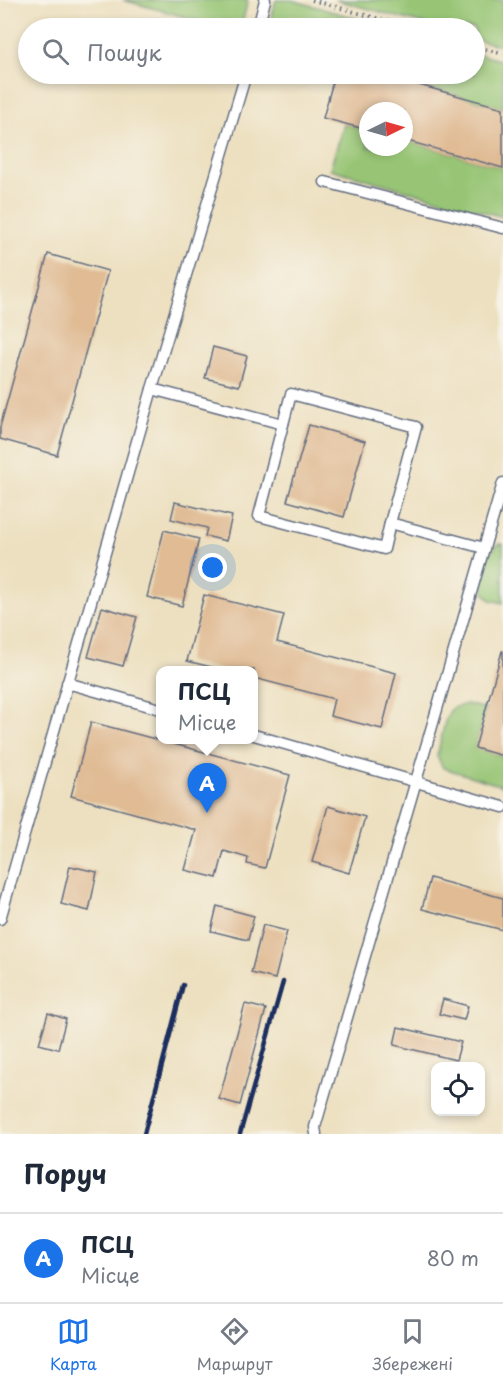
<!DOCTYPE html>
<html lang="uk">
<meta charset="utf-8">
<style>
:root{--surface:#fff;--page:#f6f6f7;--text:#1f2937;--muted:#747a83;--line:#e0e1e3;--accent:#1a73e8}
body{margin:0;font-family:"Playpen Sans",sans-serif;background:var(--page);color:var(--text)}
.controls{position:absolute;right:18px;bottom:18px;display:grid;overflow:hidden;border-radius:12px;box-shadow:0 3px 9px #0003}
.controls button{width:54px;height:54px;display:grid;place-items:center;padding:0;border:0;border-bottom:2px solid var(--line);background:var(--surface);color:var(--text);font:30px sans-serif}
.compass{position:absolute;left:359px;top:102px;width:54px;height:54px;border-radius:50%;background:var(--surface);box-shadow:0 3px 9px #0003;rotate:85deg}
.you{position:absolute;left:213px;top:568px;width:21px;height:21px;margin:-15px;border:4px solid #fff;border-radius:50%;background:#1a73e8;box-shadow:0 0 0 9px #1a73e833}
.badge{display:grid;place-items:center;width:39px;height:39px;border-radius:50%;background:var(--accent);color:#fff;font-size:20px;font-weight:700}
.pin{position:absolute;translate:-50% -50px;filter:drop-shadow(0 2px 3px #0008)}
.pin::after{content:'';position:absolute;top:32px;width:21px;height:18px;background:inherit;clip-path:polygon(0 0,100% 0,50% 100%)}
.popup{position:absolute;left:156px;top:666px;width:102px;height:78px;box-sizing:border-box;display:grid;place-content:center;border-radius:12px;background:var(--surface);filter:drop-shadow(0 2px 4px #0005);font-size:20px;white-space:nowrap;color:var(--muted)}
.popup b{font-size:22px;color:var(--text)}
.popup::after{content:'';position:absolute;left:50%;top:100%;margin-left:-12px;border:12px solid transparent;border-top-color:var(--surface)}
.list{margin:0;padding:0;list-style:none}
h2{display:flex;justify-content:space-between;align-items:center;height:78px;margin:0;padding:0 24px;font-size:26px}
h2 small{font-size:20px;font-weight:400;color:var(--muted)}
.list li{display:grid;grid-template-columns:39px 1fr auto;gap:18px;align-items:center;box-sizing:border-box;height:90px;padding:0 24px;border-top:2px solid var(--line)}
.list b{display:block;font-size:22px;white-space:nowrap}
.list p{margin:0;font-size:20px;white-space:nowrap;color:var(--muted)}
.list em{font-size:20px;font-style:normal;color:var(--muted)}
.icon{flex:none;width:33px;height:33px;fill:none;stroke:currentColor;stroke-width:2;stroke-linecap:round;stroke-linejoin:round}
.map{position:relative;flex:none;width:503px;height:1134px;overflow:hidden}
.search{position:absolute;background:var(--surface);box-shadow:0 3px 9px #0003;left:18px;right:18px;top:18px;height:66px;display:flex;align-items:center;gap:15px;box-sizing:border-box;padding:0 21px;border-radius:33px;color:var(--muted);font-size:22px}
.sheet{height:168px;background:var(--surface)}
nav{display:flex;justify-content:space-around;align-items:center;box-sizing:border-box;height:84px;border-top:2px solid var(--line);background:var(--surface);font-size:16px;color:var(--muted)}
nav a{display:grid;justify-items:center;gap:3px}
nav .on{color:var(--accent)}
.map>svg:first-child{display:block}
.green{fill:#97c574;stroke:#597a69;stroke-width:1.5}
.building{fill:#e0bb94}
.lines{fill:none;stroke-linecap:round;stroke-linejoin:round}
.service-casing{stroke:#646d80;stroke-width:13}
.path{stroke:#646d80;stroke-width:4;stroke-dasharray:1.5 4.5;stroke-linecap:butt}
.service{stroke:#fff;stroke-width:10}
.rail{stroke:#1b2f5e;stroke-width:4.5}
</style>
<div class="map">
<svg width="503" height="1134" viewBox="0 0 503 1134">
<rect width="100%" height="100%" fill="#f7f3e8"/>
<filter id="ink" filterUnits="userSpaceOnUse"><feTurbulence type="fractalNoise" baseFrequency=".0167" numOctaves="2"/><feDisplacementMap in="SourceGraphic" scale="12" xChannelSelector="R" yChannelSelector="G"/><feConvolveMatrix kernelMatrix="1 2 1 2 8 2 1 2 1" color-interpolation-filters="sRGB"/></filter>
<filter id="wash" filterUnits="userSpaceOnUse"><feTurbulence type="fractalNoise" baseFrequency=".008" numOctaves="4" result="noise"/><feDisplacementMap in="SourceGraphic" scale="24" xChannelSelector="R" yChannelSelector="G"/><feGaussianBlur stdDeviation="1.35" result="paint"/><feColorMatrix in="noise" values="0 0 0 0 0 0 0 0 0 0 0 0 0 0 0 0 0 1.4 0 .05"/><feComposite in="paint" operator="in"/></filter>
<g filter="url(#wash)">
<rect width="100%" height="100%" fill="#ede0c0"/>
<g class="green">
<path d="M 123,0 L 248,0 L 241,28 L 225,28 Z"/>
<path d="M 276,0 L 292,0 L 391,28 L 268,28 Z"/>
<path d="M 336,0 L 503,0 L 503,47 L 475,39 L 474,28 L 438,28 Z"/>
<path d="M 475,53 L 503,61 L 503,108 L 379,74 L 474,74 Z"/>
<path d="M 344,124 L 368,130 L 368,147 L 404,147 L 404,140 L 503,168 L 503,217 L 330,169 Z"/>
<path d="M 499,544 L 503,544 L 503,603 L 491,600 L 484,593 L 483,576 L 491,551 Z"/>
<path d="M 467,704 L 486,709 L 475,748 L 503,756 L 502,786 L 443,768 L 437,756 L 446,718 L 452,708 Z"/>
</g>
<g id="blocks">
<g class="building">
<path d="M 335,74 L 379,74 L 503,108 L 503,168 L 404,140 L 404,111 L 368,111 L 368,130 L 323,118 Z"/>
<path d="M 48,254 L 108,271 L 57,455 L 0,439 L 0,427 Z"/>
<path d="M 213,347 L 247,356 L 239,386 L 205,378 Z"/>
<path d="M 309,425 L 365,441 L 344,517 L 287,501 Z"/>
<path d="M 175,502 L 232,516 L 226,541 L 205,536 L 207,528 L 171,519 Z"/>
<path d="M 164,530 L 199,539 L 182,606 L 147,597 Z"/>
<path d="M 204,595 L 284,615 L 277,642 L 396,673 L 382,729 L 330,716 L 334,699 L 254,678 L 254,670 L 223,670 L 187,661 Z"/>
<path d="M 102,607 L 137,617 L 123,666 L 88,657 Z"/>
<path d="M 502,651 L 503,651 L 503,756 L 475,748 Z"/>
<path d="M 91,722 L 290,775 L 265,868 L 247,864 L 248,858 L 224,851 L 217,878 L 185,870 L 196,830 L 71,796 Z"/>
<path d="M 328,806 L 365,817 L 349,873 L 312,862 Z"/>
<path d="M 70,866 L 97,872 L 89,911 L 61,904 Z"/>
<path d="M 430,878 L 503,898 L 503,930 L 422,909 Z"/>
<path d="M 217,906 L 254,916 L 248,940 L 211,931 Z"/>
<path d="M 263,925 L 287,931 L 275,979 L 251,973 Z"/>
<path d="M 443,999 L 468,1006 L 464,1020 L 439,1014 Z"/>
<path d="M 245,1004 L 266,1009 L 240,1105 L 219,1099 Z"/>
<path d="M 48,1013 L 66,1019 L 58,1049 L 39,1044 Z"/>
<path d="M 398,1027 L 461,1042 L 456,1060 L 394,1045 Z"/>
</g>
</g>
</g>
<g filter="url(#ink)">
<use href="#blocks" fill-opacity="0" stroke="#646d80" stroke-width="1.5"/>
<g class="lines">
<defs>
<g id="service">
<path d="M 258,28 L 265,0"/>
<path d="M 325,182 L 503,228"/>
<path d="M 152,389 L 283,424 L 291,394 L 416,427 L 390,523 L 484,548"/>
<path d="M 283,424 L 259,516 L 384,549 L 390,523"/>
<path d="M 67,683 L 160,709"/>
<path d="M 254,735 L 503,807"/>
<path d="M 0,919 L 152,389 L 246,74"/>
<path d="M 316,1134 L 315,1127 L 503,483"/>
</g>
</defs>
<use href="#service" class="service-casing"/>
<g class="path">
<path d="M 312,0 L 412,28"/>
<path d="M 474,46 L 503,54"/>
</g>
<use href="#service" class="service"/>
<g class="rail">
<path d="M 144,1134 L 183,985"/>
<path d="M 240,1134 L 283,982"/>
</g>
</g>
</g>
</svg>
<div class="controls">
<button><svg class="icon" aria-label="locate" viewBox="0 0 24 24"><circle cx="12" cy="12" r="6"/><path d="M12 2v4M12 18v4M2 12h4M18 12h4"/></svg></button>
</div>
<svg class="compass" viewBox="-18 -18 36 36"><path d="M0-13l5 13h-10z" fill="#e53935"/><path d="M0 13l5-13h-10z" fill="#747a83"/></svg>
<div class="you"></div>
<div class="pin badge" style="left:207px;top:813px">A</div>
<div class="popup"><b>ПСЦ</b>Місце</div>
<div class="search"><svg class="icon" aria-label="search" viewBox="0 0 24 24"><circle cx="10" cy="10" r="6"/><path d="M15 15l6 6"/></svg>Пошук</div>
</div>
<section class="sheet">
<h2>Поруч<small></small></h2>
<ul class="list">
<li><span class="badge">A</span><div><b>ПСЦ</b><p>Місце</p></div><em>80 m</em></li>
</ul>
</section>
<nav>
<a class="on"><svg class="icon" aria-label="map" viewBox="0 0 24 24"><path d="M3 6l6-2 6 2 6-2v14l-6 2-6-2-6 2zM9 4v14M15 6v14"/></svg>Карта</a>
<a><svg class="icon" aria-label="directions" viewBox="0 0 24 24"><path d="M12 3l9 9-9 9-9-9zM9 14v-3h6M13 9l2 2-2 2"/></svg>Маршрут</a>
<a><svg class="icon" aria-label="saved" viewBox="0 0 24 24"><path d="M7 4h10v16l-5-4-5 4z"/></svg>Збережені</a>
</nav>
